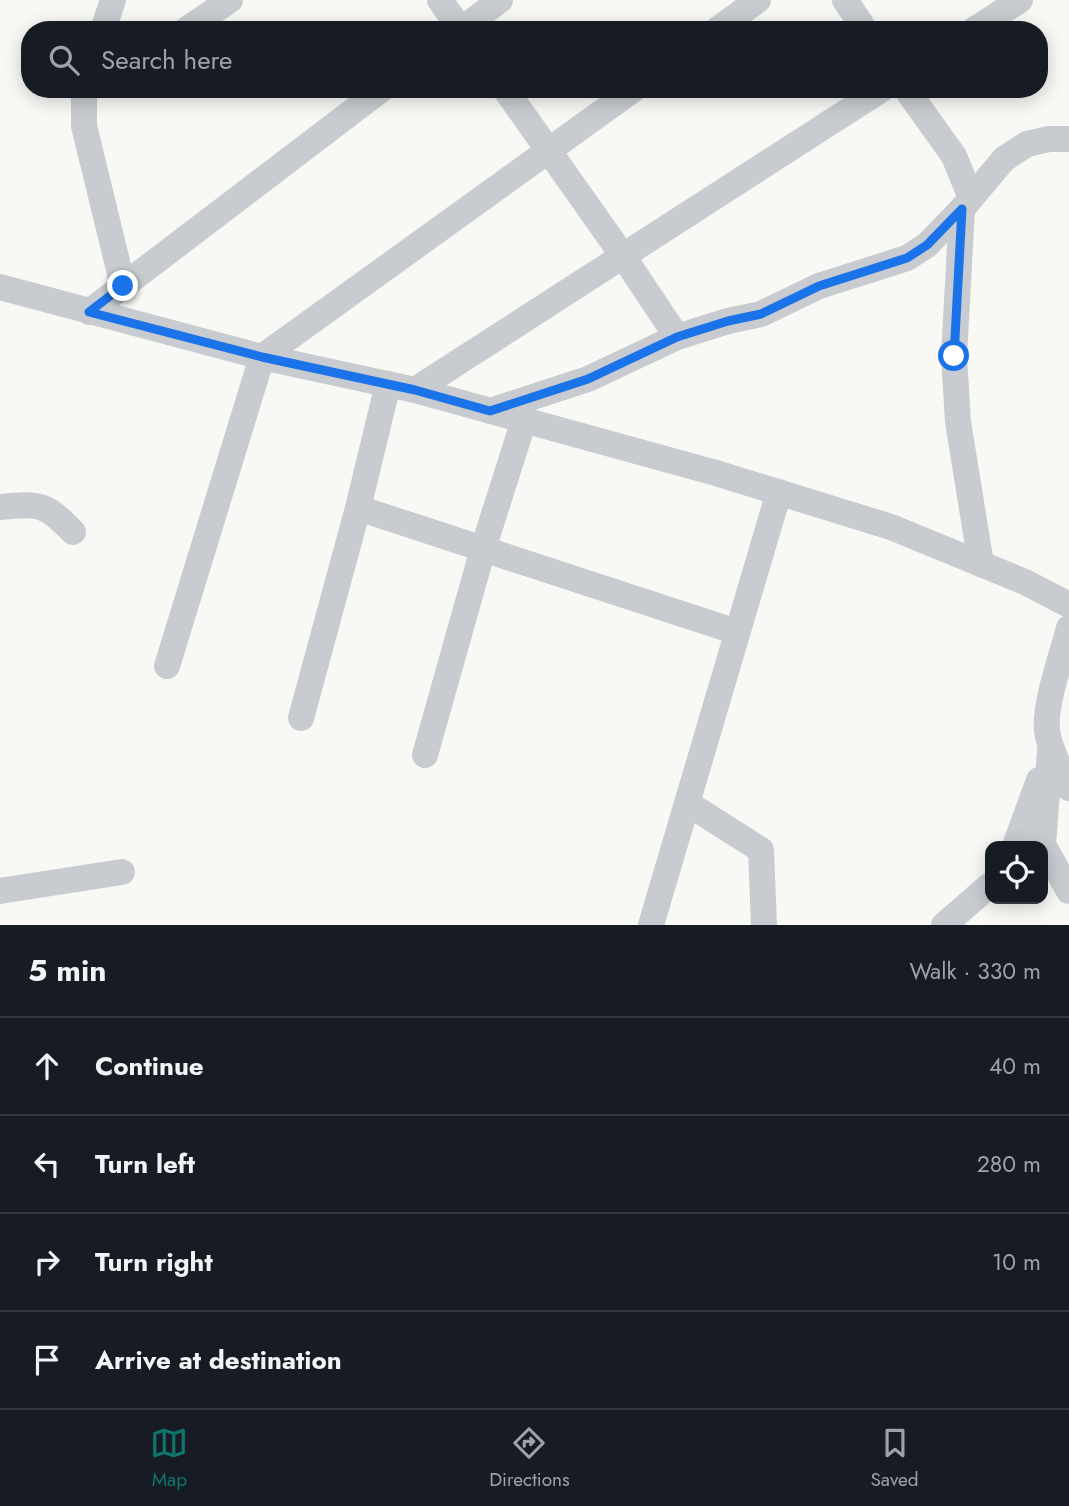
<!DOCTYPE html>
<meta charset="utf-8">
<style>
:root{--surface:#171b24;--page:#242831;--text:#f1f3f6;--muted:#9ea1a6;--line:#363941;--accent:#0f766e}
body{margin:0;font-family:Jost,sans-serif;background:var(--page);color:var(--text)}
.controls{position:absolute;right:21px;bottom:21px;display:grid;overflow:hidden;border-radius:14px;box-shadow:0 4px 18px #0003}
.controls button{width:63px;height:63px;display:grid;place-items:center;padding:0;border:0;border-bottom:2px solid var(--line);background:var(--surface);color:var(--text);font:35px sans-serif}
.stop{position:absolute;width:21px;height:21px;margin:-16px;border:5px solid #1a73e8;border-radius:50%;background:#fff}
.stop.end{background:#1a73e8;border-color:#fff;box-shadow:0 2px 7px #0008}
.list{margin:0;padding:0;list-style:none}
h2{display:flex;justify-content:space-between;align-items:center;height:91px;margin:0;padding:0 28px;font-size:30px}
h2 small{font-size:23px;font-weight:400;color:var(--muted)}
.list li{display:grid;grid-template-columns:46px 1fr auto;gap:21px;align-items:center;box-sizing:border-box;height:98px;padding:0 28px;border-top:2px solid var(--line)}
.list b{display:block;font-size:26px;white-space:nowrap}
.list em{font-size:23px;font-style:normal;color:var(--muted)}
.icon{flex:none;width:38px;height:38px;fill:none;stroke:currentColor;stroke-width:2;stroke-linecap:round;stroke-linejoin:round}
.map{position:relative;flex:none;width:1069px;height:925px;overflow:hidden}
.search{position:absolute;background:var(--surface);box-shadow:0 4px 18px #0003;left:21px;right:21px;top:21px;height:77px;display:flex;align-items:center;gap:18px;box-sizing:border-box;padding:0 24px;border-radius:28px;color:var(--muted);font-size:26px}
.sheet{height:483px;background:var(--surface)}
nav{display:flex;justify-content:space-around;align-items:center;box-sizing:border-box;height:98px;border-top:2px solid var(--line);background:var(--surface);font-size:19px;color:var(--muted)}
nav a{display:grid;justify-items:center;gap:4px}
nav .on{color:var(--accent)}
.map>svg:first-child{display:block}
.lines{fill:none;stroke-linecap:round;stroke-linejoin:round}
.minor{stroke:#c8cbcf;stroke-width:26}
.route{stroke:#1a73e8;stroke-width:9}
</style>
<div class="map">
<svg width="1069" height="925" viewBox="0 0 1069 925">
<rect width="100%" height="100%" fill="#f8f8f5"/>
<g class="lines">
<g class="minor">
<path d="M 440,0 L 461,30"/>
<path d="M 845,0 L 865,30"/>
<path d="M 103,30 L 113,0"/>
<path d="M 186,30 L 230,0"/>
<path d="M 461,30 L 500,0"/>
<path d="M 717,30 L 758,0"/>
<path d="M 974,30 L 1020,0"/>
<path d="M 84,89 L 84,126 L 123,286"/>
<path d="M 505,89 L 623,256 L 677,337"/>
<path d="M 906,89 L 954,156 L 971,198"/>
<path d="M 962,209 L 954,356 L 958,422 L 981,564"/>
<path d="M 0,287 L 262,357 L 415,390 L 716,473 L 891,527 L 1025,582 L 1069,605"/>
<path d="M 89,312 L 382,89"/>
<path d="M 415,390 L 882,89"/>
<path d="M 490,411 L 588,379 L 677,337 L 728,321 L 761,314 L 819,286 L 907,258 L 927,245 L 962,209 L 1004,159 L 1027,144 L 1049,139 L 1069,139"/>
<path d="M 0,507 C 39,503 45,503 73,532"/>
<path d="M 358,508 L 737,632"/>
<path d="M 1069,628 C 1062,655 1044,705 1047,731 C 1050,751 1061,770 1069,788"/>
<path d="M 167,666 L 262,357 L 634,89"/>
<path d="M 301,718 L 358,508 L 388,384"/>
<path d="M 1050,751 L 1043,845 L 1069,891"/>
<path d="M 425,755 L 483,549 L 524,420"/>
<path d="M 687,803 L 761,850 L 764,925"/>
<path d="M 1015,846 L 1039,780"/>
<path d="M 0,891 L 122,872"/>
<path d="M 651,925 L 779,492"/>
<path d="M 944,925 L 990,885"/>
</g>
</g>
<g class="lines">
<path class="route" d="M 123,286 L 89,312 L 262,357 L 415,390 L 490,411 L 588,379 L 677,337 L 728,321 L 761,314 L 819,286 L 907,258 L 927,245 L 962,209 L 954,356"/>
</g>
</svg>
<div class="controls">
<button><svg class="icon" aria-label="locate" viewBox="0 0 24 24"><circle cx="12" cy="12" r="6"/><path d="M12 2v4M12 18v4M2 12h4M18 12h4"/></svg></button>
</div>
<div class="stop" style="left:954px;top:356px"></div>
<div class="stop end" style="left:123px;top:286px"></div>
<div class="search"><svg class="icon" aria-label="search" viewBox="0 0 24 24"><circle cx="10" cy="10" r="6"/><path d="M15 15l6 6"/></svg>Search here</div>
</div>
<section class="sheet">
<h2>5 min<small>Walk · 330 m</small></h2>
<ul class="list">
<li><svg class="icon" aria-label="ahead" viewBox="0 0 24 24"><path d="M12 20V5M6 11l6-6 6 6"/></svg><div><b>Continue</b></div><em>40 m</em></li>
<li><svg class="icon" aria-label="left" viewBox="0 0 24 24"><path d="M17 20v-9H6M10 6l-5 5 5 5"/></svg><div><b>Turn left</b></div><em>280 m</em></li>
<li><svg class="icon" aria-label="right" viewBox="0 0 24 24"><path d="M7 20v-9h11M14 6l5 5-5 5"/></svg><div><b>Turn right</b></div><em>10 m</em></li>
<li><svg class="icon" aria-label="arrive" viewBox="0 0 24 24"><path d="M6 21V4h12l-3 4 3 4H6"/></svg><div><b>Arrive at destination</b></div></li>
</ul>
</section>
<nav>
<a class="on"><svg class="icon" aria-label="map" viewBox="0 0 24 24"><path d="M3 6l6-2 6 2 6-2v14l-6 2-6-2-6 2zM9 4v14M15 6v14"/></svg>Map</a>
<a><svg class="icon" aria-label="directions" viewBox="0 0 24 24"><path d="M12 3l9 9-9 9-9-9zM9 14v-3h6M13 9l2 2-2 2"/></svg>Directions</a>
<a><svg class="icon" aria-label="saved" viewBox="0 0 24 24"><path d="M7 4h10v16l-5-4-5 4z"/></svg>Saved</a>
</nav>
